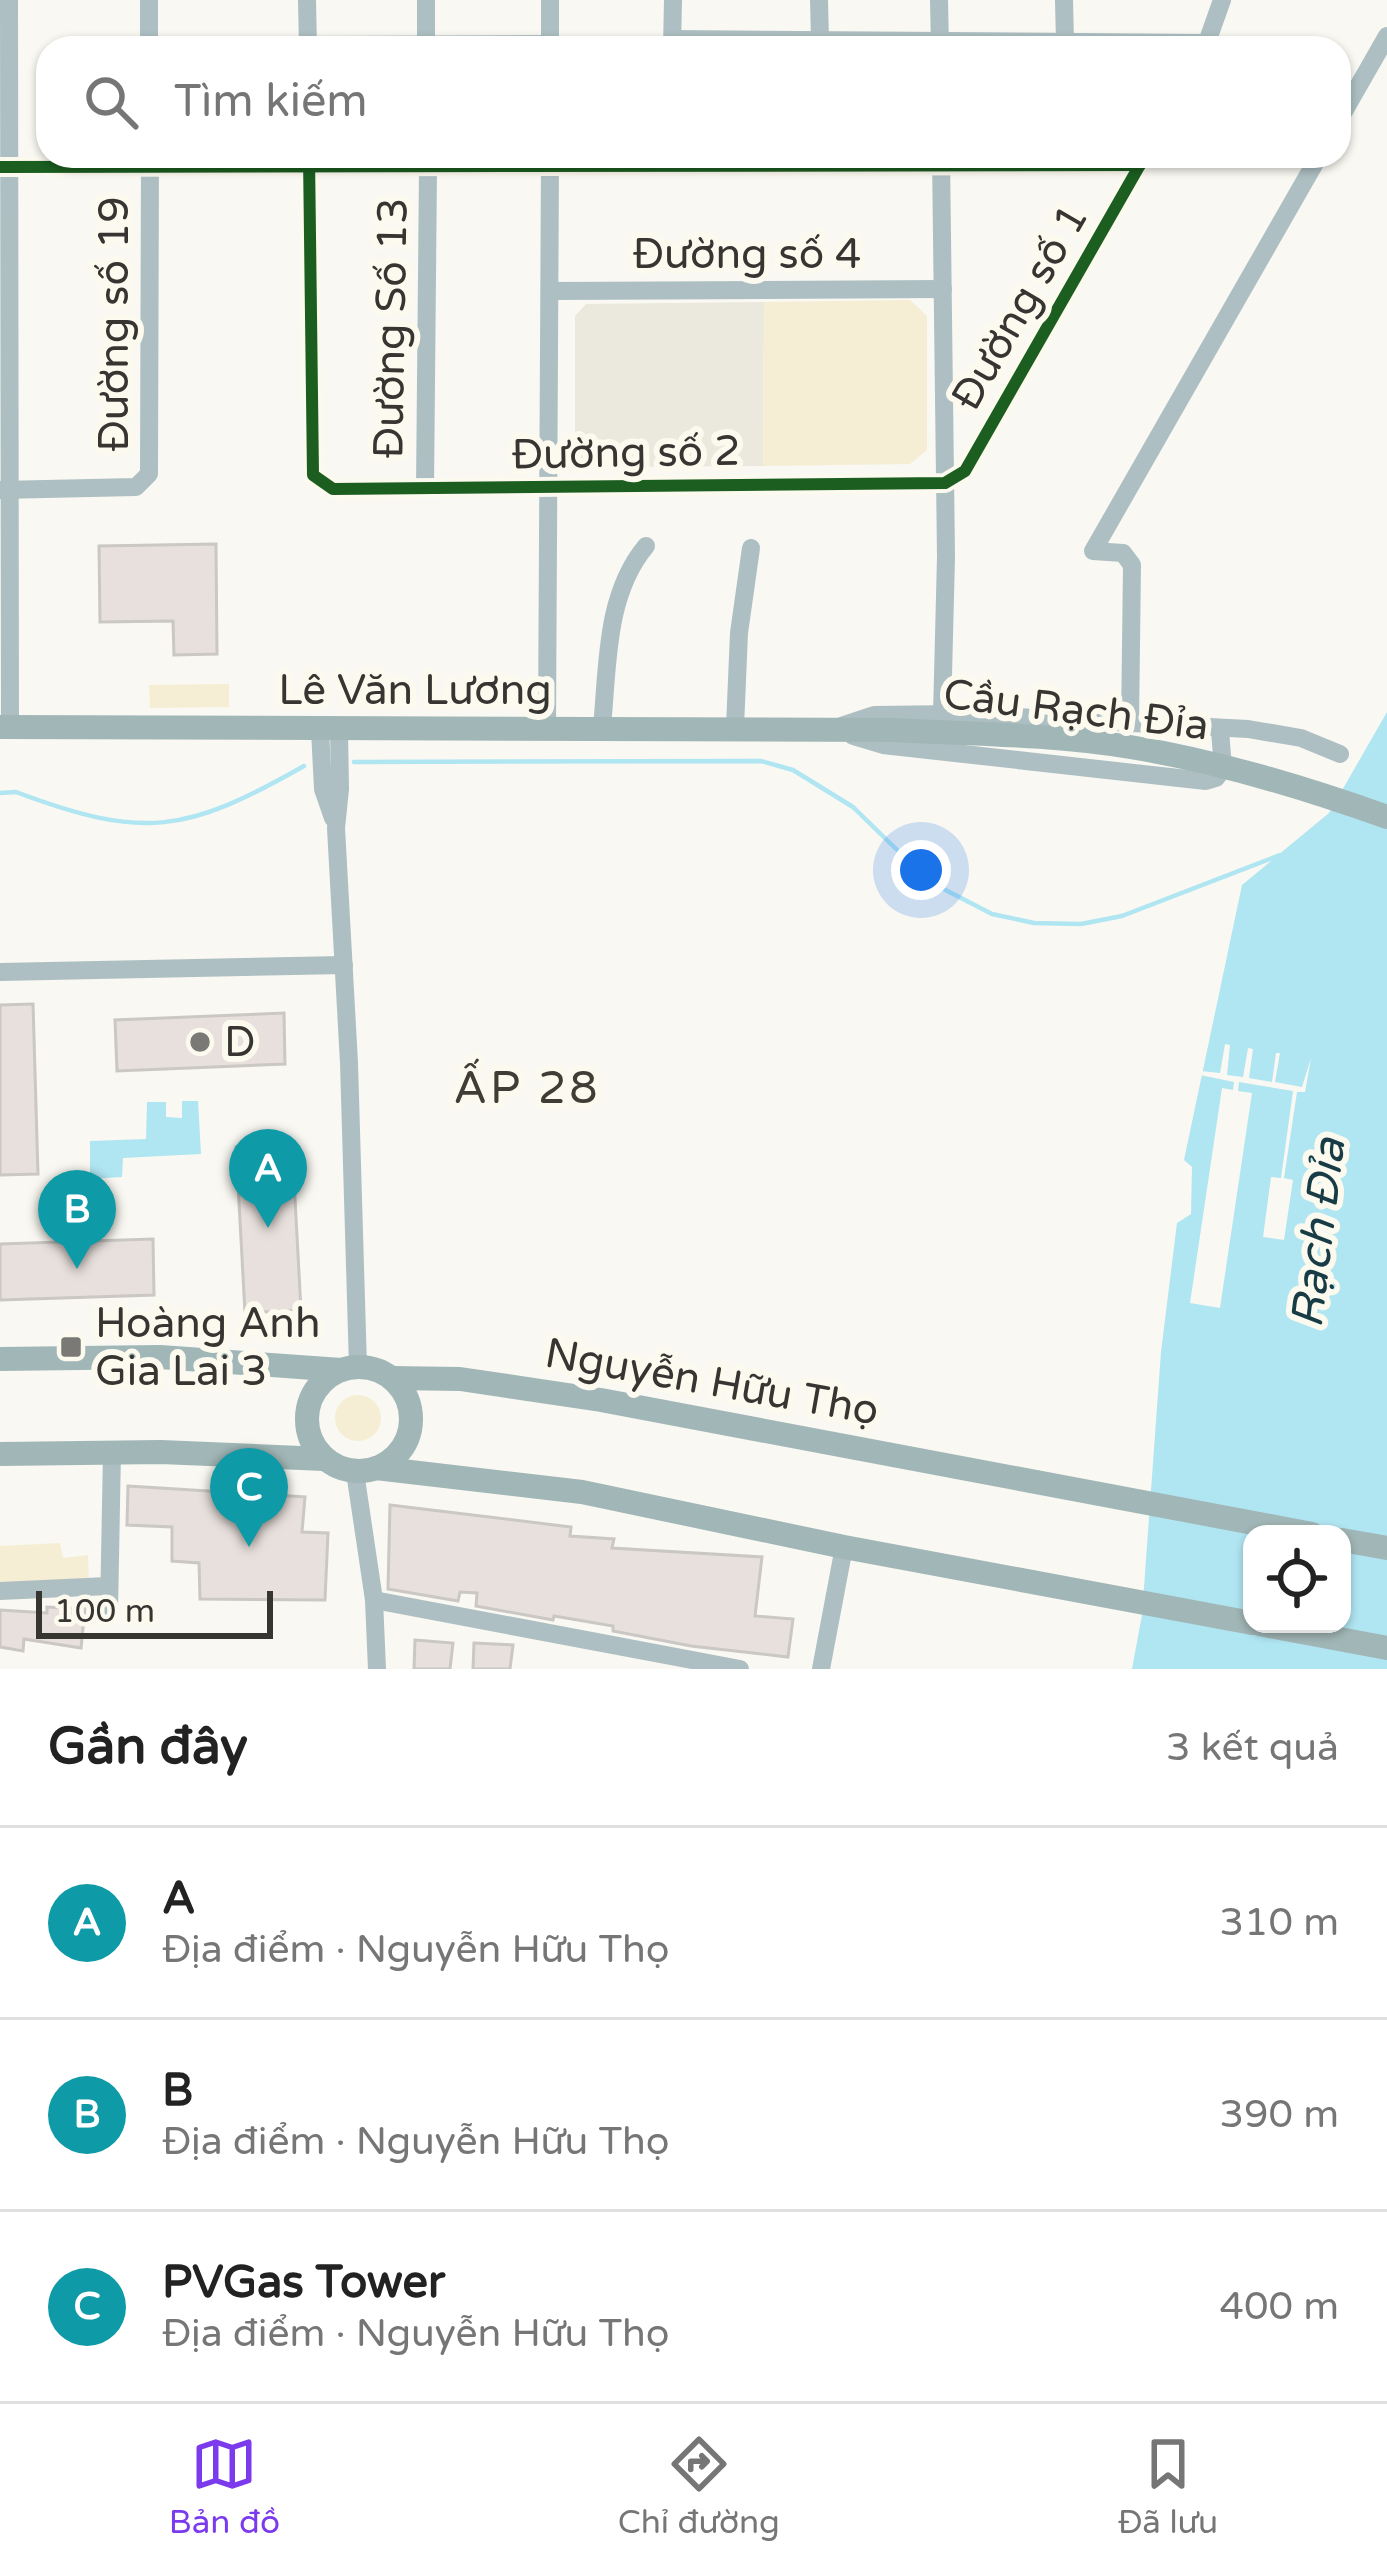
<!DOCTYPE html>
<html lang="vi">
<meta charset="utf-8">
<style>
:root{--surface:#fff;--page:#f6f6f6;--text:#222;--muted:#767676;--line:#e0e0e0;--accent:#7c3aed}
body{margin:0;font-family:"Varela Round",sans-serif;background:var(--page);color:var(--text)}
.controls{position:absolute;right:36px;bottom:36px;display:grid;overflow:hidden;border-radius:24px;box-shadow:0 3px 9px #0004}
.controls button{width:108px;height:108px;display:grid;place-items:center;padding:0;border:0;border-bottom:3px solid var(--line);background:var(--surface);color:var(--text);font:60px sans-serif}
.scale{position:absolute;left:36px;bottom:30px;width:237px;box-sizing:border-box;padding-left:12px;border:6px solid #363531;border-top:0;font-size:33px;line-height:42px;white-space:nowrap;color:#363531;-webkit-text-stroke:9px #fcf9ef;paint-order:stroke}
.you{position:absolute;left:921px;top:870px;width:42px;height:42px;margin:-30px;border:9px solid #fff;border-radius:50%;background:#1a73e8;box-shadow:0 0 0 18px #1a73e833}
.badge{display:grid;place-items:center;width:78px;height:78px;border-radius:50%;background:var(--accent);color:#fff;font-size:39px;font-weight:700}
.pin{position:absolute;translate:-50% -99px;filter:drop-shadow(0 3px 6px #0008)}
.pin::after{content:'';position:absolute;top:63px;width:42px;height:36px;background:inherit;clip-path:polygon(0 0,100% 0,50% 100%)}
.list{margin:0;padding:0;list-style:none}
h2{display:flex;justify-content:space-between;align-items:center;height:156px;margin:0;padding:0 48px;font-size:51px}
h2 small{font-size:39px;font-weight:400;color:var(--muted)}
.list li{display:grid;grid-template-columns:78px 1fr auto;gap:36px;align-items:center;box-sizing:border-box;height:192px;padding:0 48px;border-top:3px solid var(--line)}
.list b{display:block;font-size:45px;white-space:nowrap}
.list p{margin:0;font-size:39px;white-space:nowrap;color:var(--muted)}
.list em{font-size:39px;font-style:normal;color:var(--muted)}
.icon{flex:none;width:66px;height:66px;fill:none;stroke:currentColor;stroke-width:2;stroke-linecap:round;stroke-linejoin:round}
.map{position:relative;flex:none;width:1387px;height:1669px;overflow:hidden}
.search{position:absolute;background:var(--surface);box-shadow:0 3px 9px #0004;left:36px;right:36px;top:36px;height:132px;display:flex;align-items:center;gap:30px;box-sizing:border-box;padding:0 42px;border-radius:36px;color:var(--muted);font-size:45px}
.sheet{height:732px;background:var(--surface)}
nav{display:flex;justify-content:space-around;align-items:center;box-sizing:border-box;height:168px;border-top:3px solid var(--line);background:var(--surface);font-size:33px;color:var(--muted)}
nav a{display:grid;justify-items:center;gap:6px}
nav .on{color:var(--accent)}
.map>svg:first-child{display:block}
.built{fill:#ebe9dd}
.green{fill:#f5eed4}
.water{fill:#b0e5f2;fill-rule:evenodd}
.pier{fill:#f9f8f2}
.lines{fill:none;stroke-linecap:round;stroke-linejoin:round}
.stream{stroke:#b0e5f2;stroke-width:4.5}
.building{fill:#e8e0dc;stroke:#cac7c4;stroke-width:3}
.minor{stroke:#adbfc2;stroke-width:18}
.major{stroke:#a1b6b6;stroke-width:24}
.major-bridge{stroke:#a1b6b6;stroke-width:24}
.cycleway-casing{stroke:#fcf9ef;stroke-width:20}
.cycleway{stroke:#1b5e20;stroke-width:12}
.poi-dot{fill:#7a7975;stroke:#fcf9ef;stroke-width:4.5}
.labels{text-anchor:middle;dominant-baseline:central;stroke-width:12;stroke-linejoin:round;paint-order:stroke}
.street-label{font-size:42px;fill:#363531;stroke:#fcf9ef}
.poi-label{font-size:42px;fill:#363531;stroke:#fcf9ef;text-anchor:start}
.neighbourhood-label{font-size:45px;letter-spacing:3px;fill:#3f3d35;stroke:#fcf9ef}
.water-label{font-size:45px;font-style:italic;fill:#173c45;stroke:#fcf9ef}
</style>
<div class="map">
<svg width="1387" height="1669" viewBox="0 0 1387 1669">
<rect width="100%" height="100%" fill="#f9f8f2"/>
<path class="built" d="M 764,302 L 763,466 L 586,467 L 575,456 L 575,316 L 586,304 Z"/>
<g class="green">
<path d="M 910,300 L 927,316 L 927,450 L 910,464 L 763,466 L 764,302 Z"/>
<path d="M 229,684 L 229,707 L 150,708 L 149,685 Z"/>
<circle cx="358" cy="1418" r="23"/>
<path d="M 60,1543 L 63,1558 L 88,1555 L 89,1585 L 0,1585 L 0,1546 Z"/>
</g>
<g class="water">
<path d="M 1387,712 L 1387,1669 L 1132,1669 L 1142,1615 L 1161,1352 L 1177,1223 L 1191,1214 L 1192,1167 L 1184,1160 L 1242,885 L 1329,813 ZM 1252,1534 L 1342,1534 L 1342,1624 L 1252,1624 Z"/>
<path d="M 182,1101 L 198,1101 L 201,1154 L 123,1158 L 122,1177 L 90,1179 L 90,1141 L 146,1139 L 147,1102 L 166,1102 L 166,1117 L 182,1118 Z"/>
</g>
<path class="pier" d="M 1225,1044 L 1230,1045 L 1227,1075 L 1243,1077 L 1248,1048 L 1253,1049 L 1249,1078 L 1272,1082 L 1276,1053 L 1280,1053 L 1275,1082 L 1302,1087 L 1311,1058 L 1305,1092 L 1297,1092 L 1284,1178 L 1293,1180 L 1284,1240 L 1263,1237 L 1271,1177 L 1281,1178 L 1293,1091 L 1239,1082 L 1238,1091 L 1252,1093 L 1220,1308 L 1190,1303 L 1222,1088 L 1233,1090 L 1234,1082 L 1200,1075 L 1201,1071 L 1220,1073 Z"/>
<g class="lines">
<g class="stream">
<path d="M 354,762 L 761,761 L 793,770 L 853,807 L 930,882 L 992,914 L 1034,923 L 1081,924 L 1122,916 L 1280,855"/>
<path d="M 0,793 L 16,792 C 144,840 186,833 304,766"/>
</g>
</g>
<g class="building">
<path d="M 216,544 L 217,654 L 174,655 L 173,621 L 100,622 L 99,546 Z"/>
<path d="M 33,1004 L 38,1174 L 0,1175 L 0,1005 Z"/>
<path d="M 284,1013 L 285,1064 L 117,1071 L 115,1020 Z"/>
<path d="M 292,1143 L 301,1310 L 245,1313 L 236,1147 Z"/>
<path d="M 153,1239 L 154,1295 L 0,1300 L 0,1244 Z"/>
<path d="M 128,1486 L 305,1497 L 302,1532 L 328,1533 L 325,1600 L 200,1599 L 199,1563 L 172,1561 L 172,1527 L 127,1525 Z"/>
<path d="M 390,1505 L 571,1527 L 570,1536 L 614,1539 L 612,1548 L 762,1557 L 755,1616 L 793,1619 L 788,1657 L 691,1646 L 613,1631 L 613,1626 L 554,1616 L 553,1620 L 476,1606 L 477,1593 L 460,1592 L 458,1601 L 388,1589 Z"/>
<path d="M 47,1607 L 85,1609 L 81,1648 L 24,1639 L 23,1651 L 0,1647 L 0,1610 L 47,1613 Z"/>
<path d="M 415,1640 L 453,1643 L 450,1669 L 414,1669 Z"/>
<path d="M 474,1643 L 513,1645 L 510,1669 L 473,1669 Z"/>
</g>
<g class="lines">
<g class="minor">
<path d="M 9,0 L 10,727"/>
<path d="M 149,0 L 149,48"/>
<path d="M 307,0 L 308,48"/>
<path d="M 550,0 L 550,48"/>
<path d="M 819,0 L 820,40"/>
<path d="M 939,0 L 940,48"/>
<path d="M 1064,0 L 1065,42"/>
<path d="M 673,39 L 1208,43"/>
<path d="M 308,45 L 550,44"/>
<path d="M 426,45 L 426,0"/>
<path d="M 672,48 L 673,0"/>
<path d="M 1205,48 L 1222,0"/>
<path d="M 1339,120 L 1387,36"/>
<path d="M 309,156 L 313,475 L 333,489 L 945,483 L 965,471 L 1145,156"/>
<path d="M 941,156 L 946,557 L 942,715"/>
<path d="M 0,167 L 1140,165"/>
<path d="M 551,291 L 943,289"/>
<path d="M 425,488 L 428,169"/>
<path d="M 0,490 L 136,487 L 149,474 L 150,159"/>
<path d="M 1130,724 L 1132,565 L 1123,553 L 1093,551 L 1319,156"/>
<path d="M 841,726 L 874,715 L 957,714 L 1248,729 L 1301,738 L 1340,754"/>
<path d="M 602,727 C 608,666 605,595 646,546"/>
<path d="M 735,727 L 739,633 L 751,548"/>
<path d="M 547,728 L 550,161"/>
<path d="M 320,730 L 323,789 L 333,818"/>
<path d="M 339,730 L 340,789 L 336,828 L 349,1063 L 358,1367"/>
<path d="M 853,736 L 883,745 L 1206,781 L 1216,778 L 1223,769 L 1220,730"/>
<path d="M 0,972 L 344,965"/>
<path d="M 355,1472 L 374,1600 L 377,1669"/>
<path d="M 0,1591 L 108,1586"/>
<path d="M 374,1600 L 740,1669"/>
<path d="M 109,1611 L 112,1452"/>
<path d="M 821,1669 L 844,1547"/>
</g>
<g class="major">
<path d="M 0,727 L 892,730"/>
<path d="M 0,1359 L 160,1357 L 341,1370"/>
<circle cx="359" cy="1419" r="52"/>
<path d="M 391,1378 L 460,1379 L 601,1400 L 1312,1534"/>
<path d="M 0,1454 L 161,1452 L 324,1459"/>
<path d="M 376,1468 L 582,1492 L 844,1547 L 1252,1623"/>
<path d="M 1342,1540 L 1387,1548"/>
<path d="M 1259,1624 L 1387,1648"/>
</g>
<path class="major-bridge" d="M 892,730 C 971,734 1052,734 1130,747 C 1218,761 1303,787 1387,817"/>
<defs>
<g id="cycleway">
<path d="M 309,156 L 313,475 L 333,489 L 945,483 L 965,471 L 1145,156"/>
<path d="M 0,167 L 1140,165"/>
</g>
</defs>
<use href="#cycleway" class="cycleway-casing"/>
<use href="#cycleway" class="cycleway"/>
</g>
<g class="poi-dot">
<circle cx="200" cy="1042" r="12"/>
<rect x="59" y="1335" width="24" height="24" rx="6"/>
</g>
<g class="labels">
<g class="street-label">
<text x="747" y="254">Đường số 4</text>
<text transform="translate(1020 307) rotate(-60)">Đường số 1</text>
<text transform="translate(114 324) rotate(-90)">Đường số 19</text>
<text transform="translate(391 328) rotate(-89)">Đường Số 13</text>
<text transform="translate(626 453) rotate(-1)">Đường số 2</text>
<text x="415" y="690">Lê Văn Lương</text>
<text transform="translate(1076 710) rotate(7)">Cầu Rạch Đỉa</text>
<text transform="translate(712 1382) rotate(10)">Nguyễn Hữu Thọ</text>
</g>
<g class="poi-label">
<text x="224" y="1042">D</text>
<text x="95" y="1323">Hoàng Anh<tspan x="95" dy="48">Gia Lai 3</tspan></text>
</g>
<g class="neighbourhood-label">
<text x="527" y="1089">ẤP 28</text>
</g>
<g class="water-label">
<text transform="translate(1319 1233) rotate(-83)">Rạch Đỉa</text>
</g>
</g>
</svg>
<div class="controls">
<button><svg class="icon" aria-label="locate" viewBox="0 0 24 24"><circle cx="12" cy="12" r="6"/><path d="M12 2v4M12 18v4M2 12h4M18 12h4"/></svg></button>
</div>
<div class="scale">100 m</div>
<div class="you"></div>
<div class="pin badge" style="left:268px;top:1228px;background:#0f9aa8">A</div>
<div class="pin badge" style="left:77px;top:1269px;background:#0f9aa8">B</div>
<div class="pin badge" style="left:249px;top:1547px;background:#0f9aa8">C</div>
<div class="search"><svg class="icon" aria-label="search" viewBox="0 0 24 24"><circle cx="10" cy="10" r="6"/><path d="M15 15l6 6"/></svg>Tìm kiếm</div>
</div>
<section class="sheet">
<h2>Gần đây<small>3 kết quả</small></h2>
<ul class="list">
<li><span class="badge" style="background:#0f9aa8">A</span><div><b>A</b><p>Địa điểm · Nguyễn Hữu Thọ</p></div><em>310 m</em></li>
<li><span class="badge" style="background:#0f9aa8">B</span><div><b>B</b><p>Địa điểm · Nguyễn Hữu Thọ</p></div><em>390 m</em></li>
<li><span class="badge" style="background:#0f9aa8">C</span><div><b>PVGas Tower</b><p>Địa điểm · Nguyễn Hữu Thọ</p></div><em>400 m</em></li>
</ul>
</section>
<nav>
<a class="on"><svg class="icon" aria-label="map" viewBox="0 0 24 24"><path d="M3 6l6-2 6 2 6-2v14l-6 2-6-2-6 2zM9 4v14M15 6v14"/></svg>Bản đồ</a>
<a><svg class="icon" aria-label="directions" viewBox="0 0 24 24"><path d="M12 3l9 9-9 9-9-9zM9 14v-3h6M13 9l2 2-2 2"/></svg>Chỉ đường</a>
<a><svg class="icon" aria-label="saved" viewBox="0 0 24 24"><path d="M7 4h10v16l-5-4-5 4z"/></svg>Đã lưu</a>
</nav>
